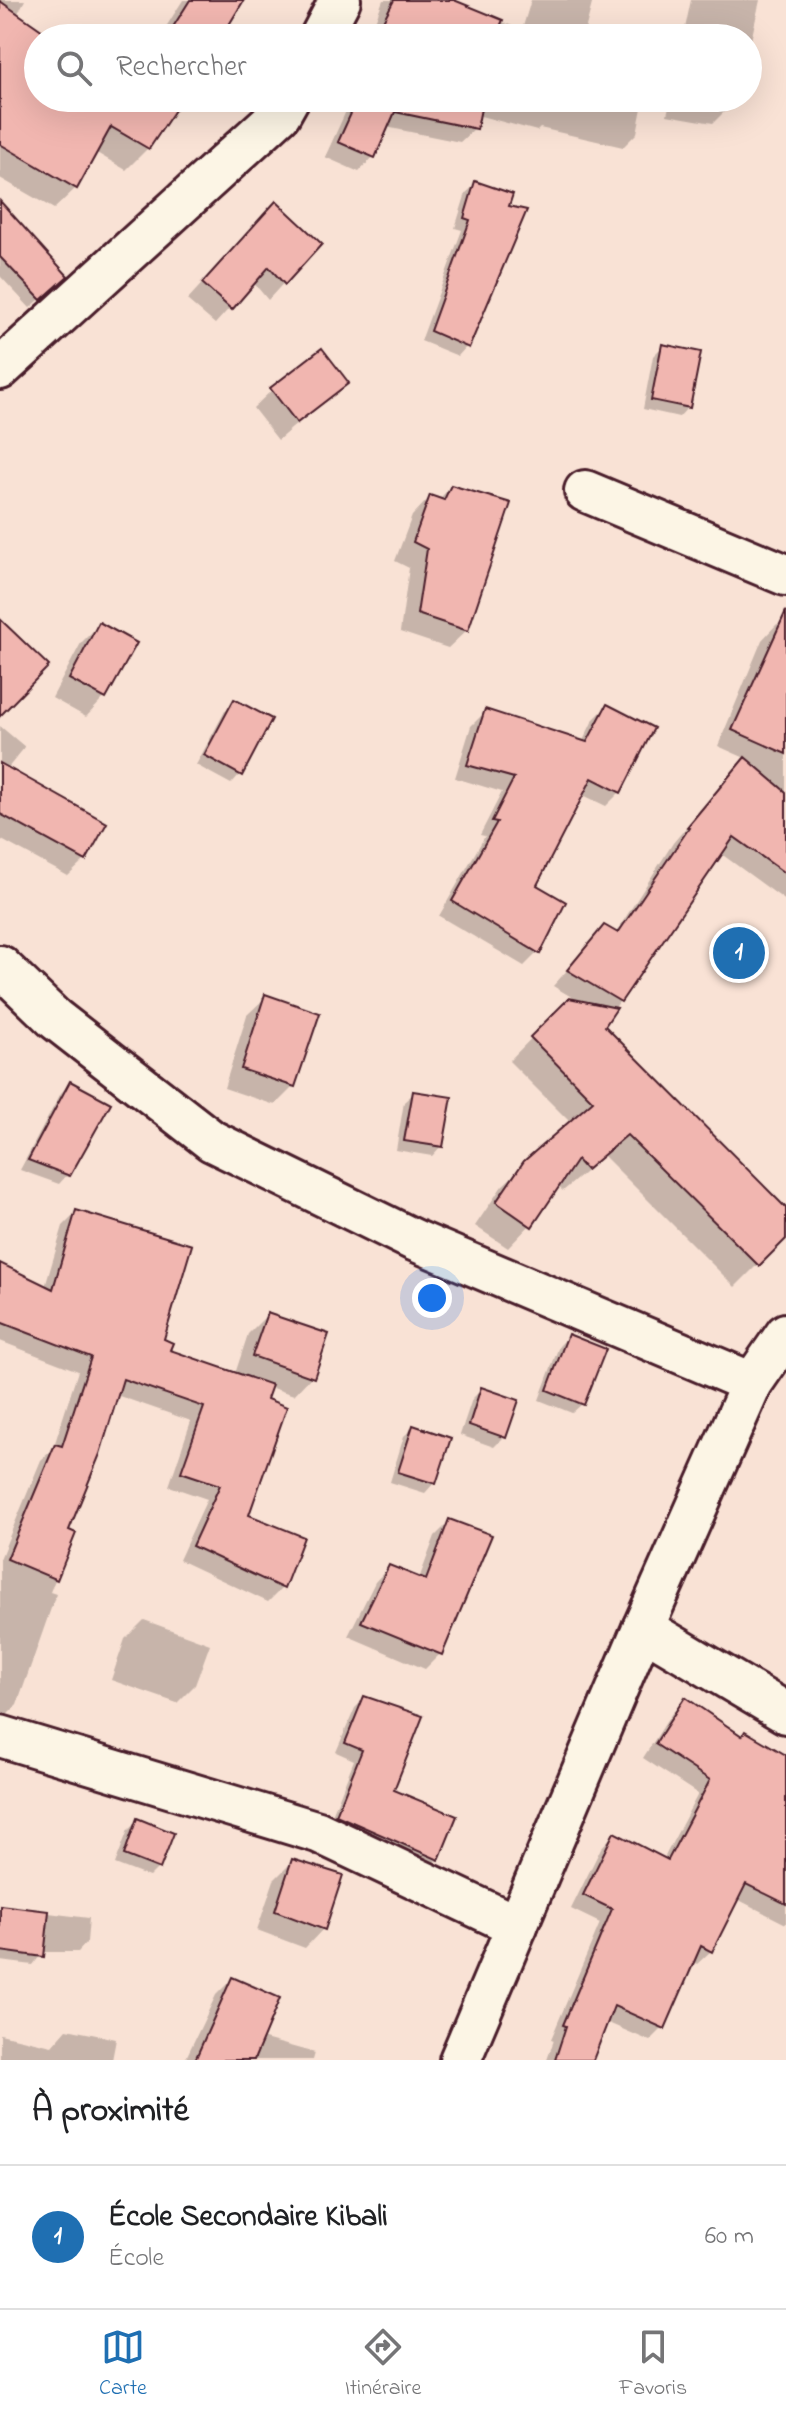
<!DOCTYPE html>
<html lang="fr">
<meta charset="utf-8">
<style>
:root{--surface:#fff;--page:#f6f6f6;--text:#202124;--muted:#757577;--line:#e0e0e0;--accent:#1f6fb2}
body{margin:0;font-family:"Indie Flower",sans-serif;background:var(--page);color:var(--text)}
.you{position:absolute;left:432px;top:1298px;width:28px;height:28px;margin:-20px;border:6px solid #fff;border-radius:50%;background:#1a73e8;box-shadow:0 0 0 12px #1a73e833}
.badge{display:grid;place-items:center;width:52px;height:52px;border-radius:50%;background:var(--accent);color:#fff;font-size:26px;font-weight:700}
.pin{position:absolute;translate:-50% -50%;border:4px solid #fff;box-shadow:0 2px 8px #0006}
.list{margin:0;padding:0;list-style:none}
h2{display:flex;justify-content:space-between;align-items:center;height:104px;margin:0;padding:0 32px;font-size:34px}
h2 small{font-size:26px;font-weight:400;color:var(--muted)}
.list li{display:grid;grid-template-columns:52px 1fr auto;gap:24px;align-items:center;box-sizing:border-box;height:144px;padding:0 32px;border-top:2px solid var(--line)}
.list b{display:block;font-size:30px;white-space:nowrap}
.list p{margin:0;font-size:26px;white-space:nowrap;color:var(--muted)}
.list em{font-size:26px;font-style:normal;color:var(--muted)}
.icon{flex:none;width:44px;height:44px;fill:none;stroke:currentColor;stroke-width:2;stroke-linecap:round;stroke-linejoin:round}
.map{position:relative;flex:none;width:786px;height:2060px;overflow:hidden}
.search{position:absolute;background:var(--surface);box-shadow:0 8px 32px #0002;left:24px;right:24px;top:24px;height:88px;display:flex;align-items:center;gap:20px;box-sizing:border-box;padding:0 28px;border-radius:44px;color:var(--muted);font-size:30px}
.sheet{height:248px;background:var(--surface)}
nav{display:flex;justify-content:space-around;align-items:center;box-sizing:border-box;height:112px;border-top:2px solid var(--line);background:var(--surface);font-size:22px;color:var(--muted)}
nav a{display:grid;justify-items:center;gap:4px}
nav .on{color:var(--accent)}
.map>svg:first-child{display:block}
.shadow{fill:#0003}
.building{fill:#f1b6b0;stroke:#4a1f2b;stroke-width:2}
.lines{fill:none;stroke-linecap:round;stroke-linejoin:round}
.street-casing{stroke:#4a1f2b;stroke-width:46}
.street{stroke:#fcf5e5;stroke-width:40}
</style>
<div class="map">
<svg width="786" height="2060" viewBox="0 0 786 2060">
<rect width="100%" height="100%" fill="#f9e2d5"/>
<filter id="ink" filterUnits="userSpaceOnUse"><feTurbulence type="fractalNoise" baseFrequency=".0125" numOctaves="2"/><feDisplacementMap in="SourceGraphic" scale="16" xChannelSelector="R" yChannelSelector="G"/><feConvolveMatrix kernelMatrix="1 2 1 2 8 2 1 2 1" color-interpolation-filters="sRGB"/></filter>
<g filter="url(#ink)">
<g class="shadow">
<path d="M 0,0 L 25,0 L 17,15 L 50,38 L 38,38 L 38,98 L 180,98 L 148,148 L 126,170 L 95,152 L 76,188 L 54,209 L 0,178 Z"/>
<path d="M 183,0 L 242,0 L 218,38 L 159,38 Z"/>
<path d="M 383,0 L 449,0 L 522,30 L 531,0 L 593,0 L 583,38 L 369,38 Z"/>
<path d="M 691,0 L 760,0 L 748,54 L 748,38 L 683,38 Z"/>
<path d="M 352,98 L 644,98 L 637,133 L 623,147 L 540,128 L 537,131 L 477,115 L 475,128 L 460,142 L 386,127 L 373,157 L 359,172 L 325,157 Z"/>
<path d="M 671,98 L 738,98 L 713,123 L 667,115 Z"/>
<path d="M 476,184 L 467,346 L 458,356 L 421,341 L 462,230 L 455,228 L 466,193 Z"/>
<path d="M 260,220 L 319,244 L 268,300 L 253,282 L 215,324 L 187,300 Z"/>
<path d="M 0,243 L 56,285 L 30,308 L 0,276 Z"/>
<path d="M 663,346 L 688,407 L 679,417 L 643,409 L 653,356 Z"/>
<path d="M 346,382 L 278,440 L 253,408 L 272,390 Z"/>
<path d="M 451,487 L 467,630 L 448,648 L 400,632 L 409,568 L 395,561 L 412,516 L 430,497 L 438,500 Z"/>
<path d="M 777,624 L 786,629 L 786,901 L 720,853 L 602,1027 L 786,1211 L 786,1236 L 735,1287 L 604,1156 L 563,1191 L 557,1186 L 530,1225 L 508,1248 L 475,1226 L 502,1186 L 571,1123 L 509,1061 L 569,1000 L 580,1002 L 553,986 L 605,928 L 615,934 L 673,843 L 745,758 L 718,746 L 762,640 Z"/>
<path d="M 99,625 L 134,643 L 104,698 L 86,717 L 52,698 L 81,643 Z"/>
<path d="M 235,701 L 240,774 L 231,784 L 196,765 L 225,711 Z"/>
<path d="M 607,706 L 620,792 L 606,806 L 581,794 L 534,886 L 538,952 L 524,966 L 439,916 L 485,836 L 480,835 L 502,792 L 455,778 L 471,726 L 485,712 L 582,743 L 593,720 Z"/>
<path d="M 0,726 L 25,747 L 7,769 L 85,860 L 68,876 L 0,839 Z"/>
<path d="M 266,997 L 294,1086 L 275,1105 L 224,1088 L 247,1015 Z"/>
<path d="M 70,1084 L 68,1174 L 59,1184 L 20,1170 L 61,1093 Z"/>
<path d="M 414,1093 L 441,1146 L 432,1156 L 396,1150 L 404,1102 Z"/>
<path d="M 77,1212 L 167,1351 L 235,1374 L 248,1334 L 267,1315 L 312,1376 L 294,1395 L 269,1387 L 247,1516 L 282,1588 L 268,1602 L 179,1560 L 207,1499 L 169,1486 L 191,1421 L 116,1395 L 66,1531 L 74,1534 L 50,1592 L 56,1594 L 17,1705 L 3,1719 L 0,1718 L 0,1559 L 41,1460 L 53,1449 L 78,1371 L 0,1341 L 0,1265 L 45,1287 L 63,1226 Z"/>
<path d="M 569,1336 L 582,1404 L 572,1413 L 539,1400 L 559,1346 Z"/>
<path d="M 482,1389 L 517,1401 L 504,1437 L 494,1447 L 460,1435 L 472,1399 Z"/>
<path d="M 414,1427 L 434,1483 L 425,1493 L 390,1482 L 404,1436 Z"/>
<path d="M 450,1521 L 489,1536 L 440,1654 L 425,1669 L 348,1636 L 375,1582 L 389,1567 L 419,1579 L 435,1536 Z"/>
<path d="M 144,1620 L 210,1644 L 195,1685 L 177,1703 L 111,1680 L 125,1639 Z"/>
<path d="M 365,1698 L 391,1791 L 437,1859 L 428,1868 L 328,1825 L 354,1760 L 336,1752 L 355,1708 Z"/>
<path d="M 686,1700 L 741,1738 L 786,1757 L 786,1924 L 737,1899 L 711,1951 L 697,1964 L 692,1961 L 664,2027 L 650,2041 L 606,2022 L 591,2060 L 547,2060 L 554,2040 L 551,2039 L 600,1923 L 571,1909 L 601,1848 L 614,1834 L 663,1860 L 698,1794 L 643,1758 L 672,1713 Z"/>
<path d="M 138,1821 L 159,1867 L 149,1877 L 115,1864 L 128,1830 Z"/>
<path d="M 293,1861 L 323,1929 L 305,1948 L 257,1930 L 274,1880 Z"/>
<path d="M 0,1907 L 89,1918 L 87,1942 L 78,1952 L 43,1952 L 33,1965 L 0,1961 Z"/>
<path d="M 232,1979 L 261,2038 L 315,2053 L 313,2060 L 185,2060 L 216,1995 Z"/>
<path d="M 67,2029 L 116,2039 L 112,2060 L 0,2060 L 0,2034 L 52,2046 Z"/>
</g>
<g class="building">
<path d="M 190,0 L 244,0 L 221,38 L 166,38 Z"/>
<path d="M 394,0 L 454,0 L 503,20 L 495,38 L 374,38 Z"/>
<path d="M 0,1 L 53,38 L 38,38 L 38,98 L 183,98 L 149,149 L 111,127 L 77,189 L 0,144 Z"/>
<path d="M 358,98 L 483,98 L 477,129 L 395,112 L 375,158 L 338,142 Z"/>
<path d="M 475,181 L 513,194 L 509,206 L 527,210 L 469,348 L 430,331 L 470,220 L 464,218 Z"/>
<path d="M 0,201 L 68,276 L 41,300 L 0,257 Z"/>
<path d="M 276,201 L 322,244 L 285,285 L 269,267 L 232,310 L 202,283 Z"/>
<path d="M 662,344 L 701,352 L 690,408 L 651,400 Z"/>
<path d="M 322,348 L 349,383 L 297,423 L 270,388 Z"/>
<path d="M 451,485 L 511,503 L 468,631 L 417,614 L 427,549 L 413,542 L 430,495 L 444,500 Z"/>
<path d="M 786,611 L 786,754 L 732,730 Z"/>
<path d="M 0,619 L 49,666 L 0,716 Z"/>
<path d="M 99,622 L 137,643 L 106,699 L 69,679 Z"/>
<path d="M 234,699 L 272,719 L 242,776 L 204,755 Z"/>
<path d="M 607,704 L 654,728 L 621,793 L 592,778 L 537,885 L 566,902 L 540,954 L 452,901 L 497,822 L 492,821 L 514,778 L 467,765 L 485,709 L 587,742 Z"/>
<path d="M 745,757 L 786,792 L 786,874 L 734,837 L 621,1002 L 567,970 L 604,925 L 618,933 L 689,828 L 687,827 Z"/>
<path d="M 0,763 L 107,823 L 86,861 L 0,814 Z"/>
<path d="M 265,994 L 320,1013 L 295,1087 L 241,1069 Z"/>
<path d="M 569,998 L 617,1008 L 605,1026 L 786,1208 L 786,1239 L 759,1266 L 627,1135 L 586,1170 L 577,1160 L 532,1227 L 496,1202 L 524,1161 L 593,1101 L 530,1037 Z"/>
<path d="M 70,1081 L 111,1103 L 70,1176 L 28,1160 Z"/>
<path d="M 413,1091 L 452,1097 L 443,1147 L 404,1141 Z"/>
<path d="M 76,1210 L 192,1245 L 164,1339 L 173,1343 L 170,1350 L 272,1385 L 267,1399 L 287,1407 L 249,1515 L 304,1537 L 284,1589 L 192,1546 L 220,1485 L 181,1472 L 204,1407 L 123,1379 L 100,1454 L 69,1530 L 76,1533 L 57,1580 L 7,1559 L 55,1444 L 62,1446 L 91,1357 L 0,1322 L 0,1263 L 53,1289 Z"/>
<path d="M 267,1313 L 329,1334 L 314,1378 L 252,1356 Z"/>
<path d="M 568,1334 L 606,1349 L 584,1405 L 547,1390 Z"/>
<path d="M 481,1387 L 519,1400 L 506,1438 L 469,1425 Z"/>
<path d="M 413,1425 L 451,1438 L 436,1484 L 398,1472 Z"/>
<path d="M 449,1519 L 492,1535 L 442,1655 L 361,1622 L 389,1565 L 426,1580 Z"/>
<path d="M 364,1696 L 423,1716 L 394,1790 L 457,1816 L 439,1860 L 336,1815 L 362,1750 L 345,1743 Z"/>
<path d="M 685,1697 L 742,1736 L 745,1731 L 786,1755 L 786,1904 L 746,1884 L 712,1952 L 701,1946 L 665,2029 L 614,2006 L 593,2060 L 555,2060 L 566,2026 L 563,2025 L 612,1909 L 583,1895 L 614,1832 L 668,1860 L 710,1780 L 655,1744 Z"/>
<path d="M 137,1818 L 174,1833 L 160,1869 L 124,1855 Z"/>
<path d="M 292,1859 L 343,1875 L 325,1930 L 275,1911 Z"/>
<path d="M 0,1905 L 49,1911 L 44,1957 L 0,1951 Z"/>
<path d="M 232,1977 L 280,1998 L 254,2060 L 195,2060 Z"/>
</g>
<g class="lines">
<defs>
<g id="street">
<path d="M 320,38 L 340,0"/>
<path d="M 0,369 L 280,114 L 289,98"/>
<path d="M 585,491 L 786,575"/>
<path d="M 0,966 L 54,1018 L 212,1141 L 414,1240 L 752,1383"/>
<path d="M 643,1628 L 786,1713"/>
<path d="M 0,1736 L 318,1832 L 517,1926"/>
<path d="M 460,2060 L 643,1628 L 752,1383 L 786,1334"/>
</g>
</defs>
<use href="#street" class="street-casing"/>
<use href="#street" class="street"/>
</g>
</g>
</svg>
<div class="you"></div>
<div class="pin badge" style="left:739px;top:953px">1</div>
<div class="search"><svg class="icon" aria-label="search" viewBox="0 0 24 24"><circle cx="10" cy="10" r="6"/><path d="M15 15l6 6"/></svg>Rechercher</div>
</div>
<section class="sheet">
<h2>À proximité<small></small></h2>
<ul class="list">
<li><span class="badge">1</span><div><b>École Secondaire Kibali</b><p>École</p></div><em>60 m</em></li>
</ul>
</section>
<nav>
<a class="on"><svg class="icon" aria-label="map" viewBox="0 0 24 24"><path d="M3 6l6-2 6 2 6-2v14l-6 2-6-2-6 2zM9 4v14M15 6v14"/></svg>Carte</a>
<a><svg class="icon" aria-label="directions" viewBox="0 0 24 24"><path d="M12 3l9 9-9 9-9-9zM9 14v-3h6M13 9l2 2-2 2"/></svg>Itinéraire</a>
<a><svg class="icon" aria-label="saved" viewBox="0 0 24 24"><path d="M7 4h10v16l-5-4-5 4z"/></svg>Favoris</a>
</nav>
